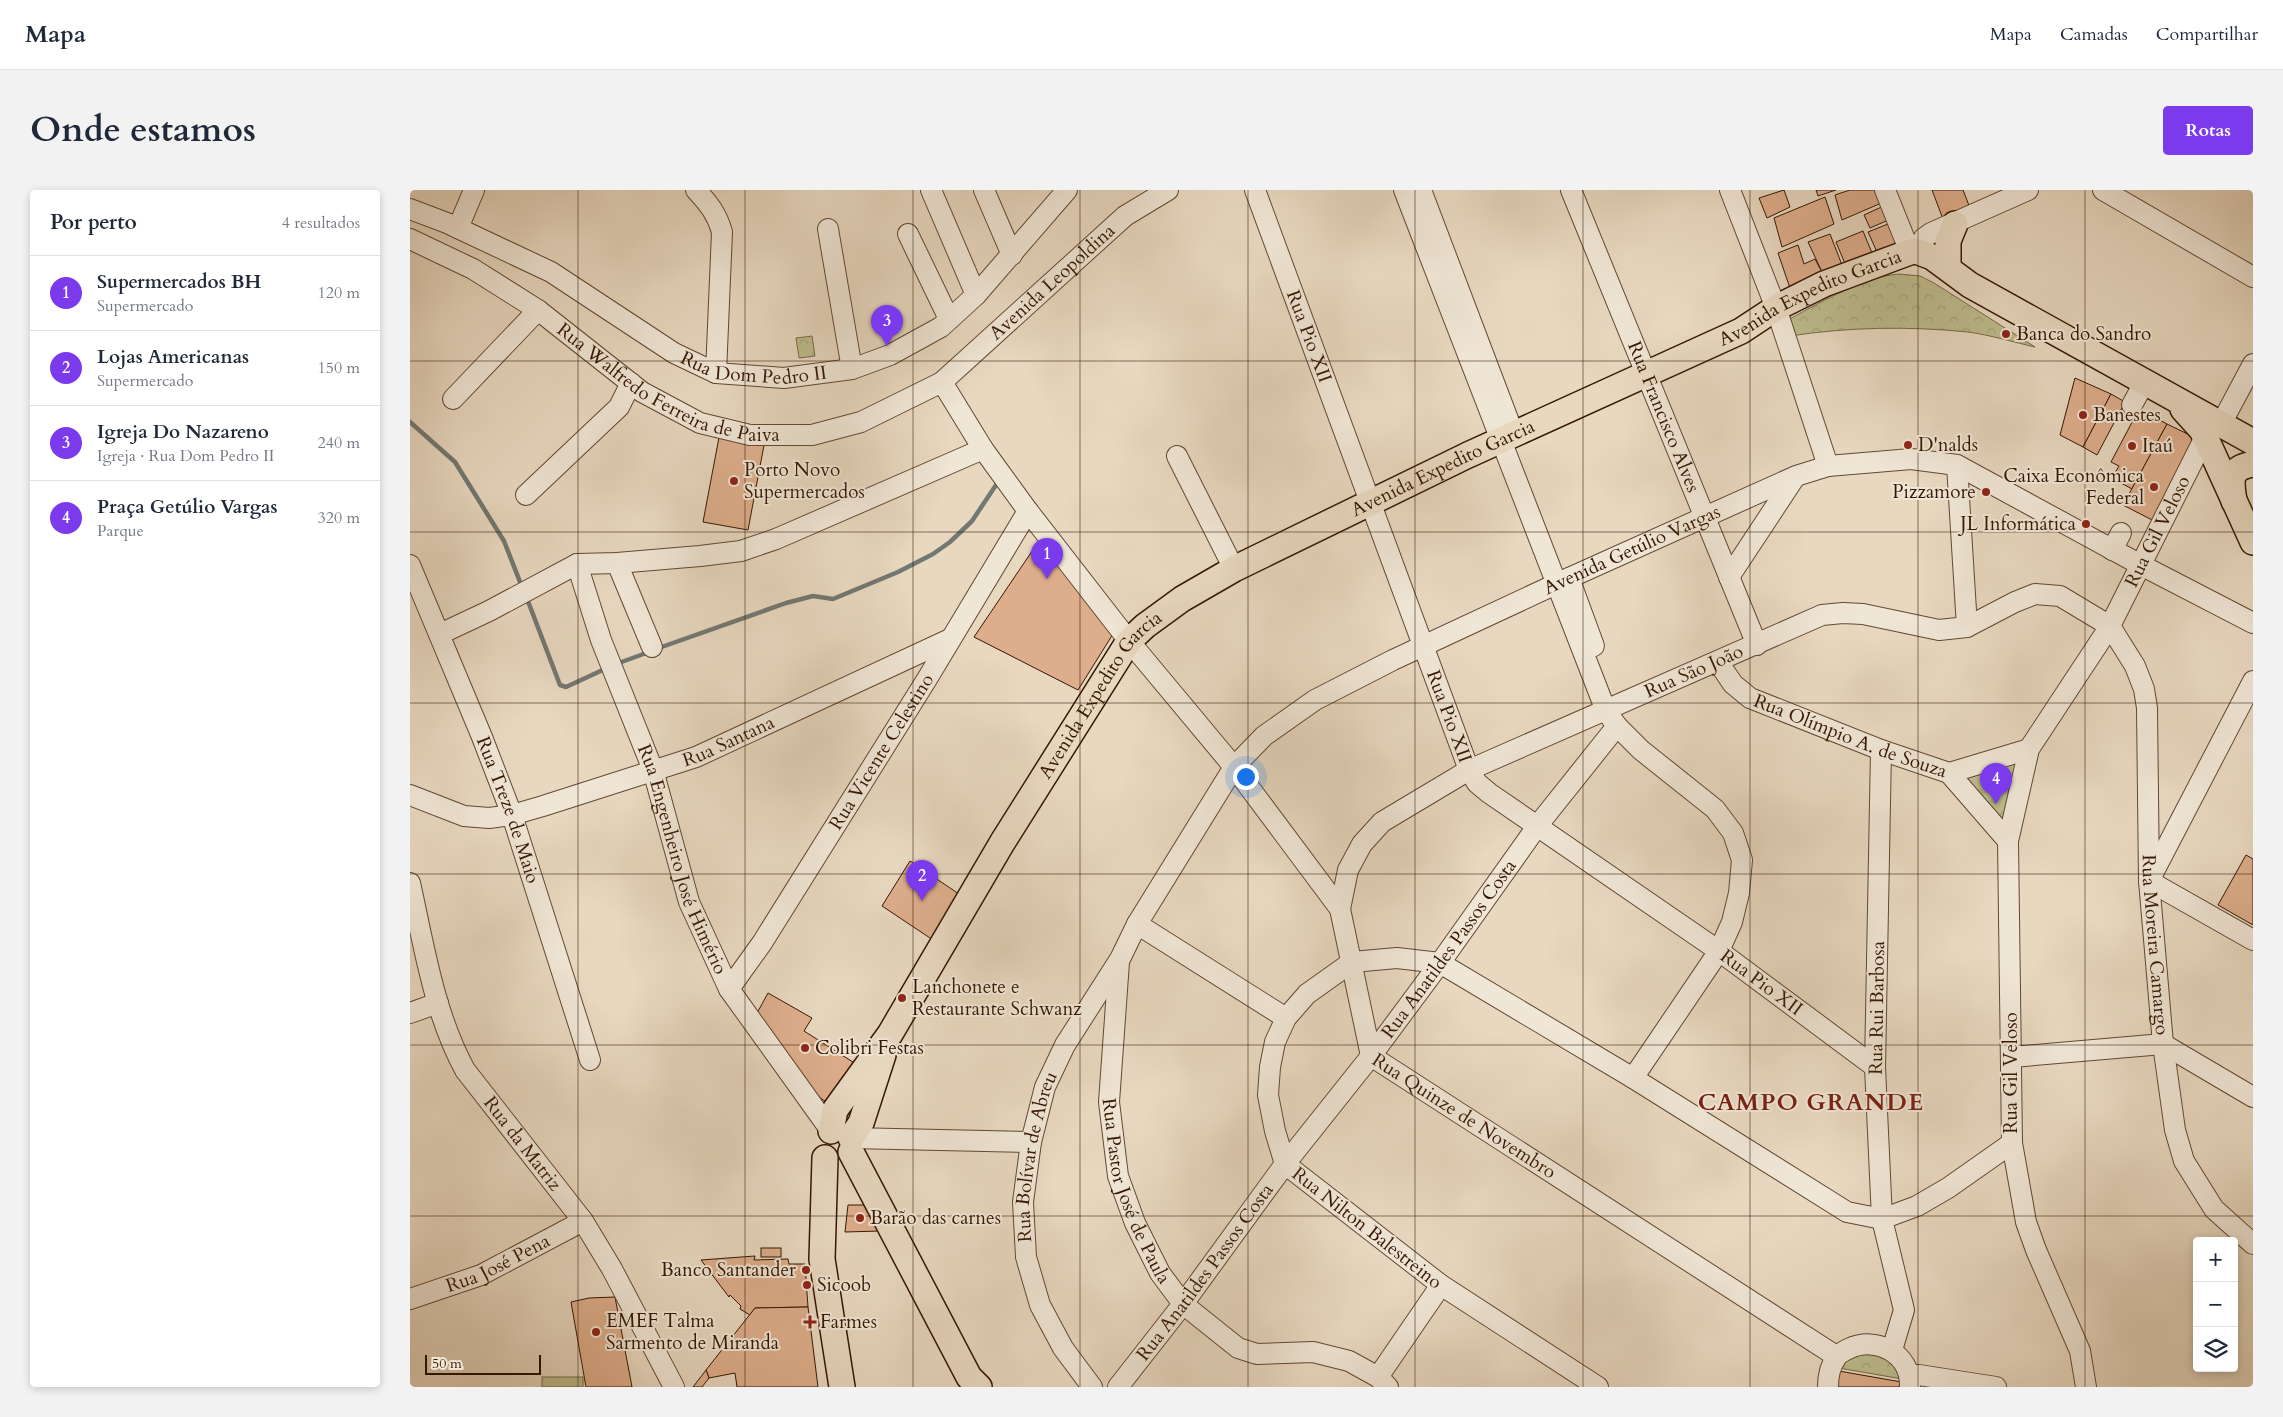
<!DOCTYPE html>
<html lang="pt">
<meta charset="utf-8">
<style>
:root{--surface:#fff;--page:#f2f2f3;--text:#1f2937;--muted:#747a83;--line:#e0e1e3;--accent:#7c3aed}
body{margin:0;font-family:Cardo,serif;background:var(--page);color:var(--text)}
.controls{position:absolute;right:15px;bottom:15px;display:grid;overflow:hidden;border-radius:5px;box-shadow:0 2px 8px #0003}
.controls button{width:45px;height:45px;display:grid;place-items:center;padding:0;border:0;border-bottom:1px solid var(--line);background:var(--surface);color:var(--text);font:25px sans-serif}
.scale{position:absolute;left:15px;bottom:12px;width:116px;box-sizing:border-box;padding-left:5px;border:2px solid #351803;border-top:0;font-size:14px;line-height:18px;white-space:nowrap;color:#351803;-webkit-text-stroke:4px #f0e6d6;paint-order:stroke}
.you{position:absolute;left:835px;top:586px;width:18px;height:18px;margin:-12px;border:4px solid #fff;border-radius:50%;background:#1a73e8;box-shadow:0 0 0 8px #1a73e833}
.badge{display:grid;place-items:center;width:32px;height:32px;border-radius:50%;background:var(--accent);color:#fff;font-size:16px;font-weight:700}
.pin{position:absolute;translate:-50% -41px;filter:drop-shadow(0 1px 2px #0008)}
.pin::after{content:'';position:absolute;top:26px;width:18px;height:15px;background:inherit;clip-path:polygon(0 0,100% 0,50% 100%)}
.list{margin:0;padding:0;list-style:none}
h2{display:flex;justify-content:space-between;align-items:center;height:65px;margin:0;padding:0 20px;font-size:21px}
h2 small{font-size:16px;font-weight:400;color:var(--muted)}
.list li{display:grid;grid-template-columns:32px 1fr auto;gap:15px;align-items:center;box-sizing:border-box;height:75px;padding:0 20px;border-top:1px solid var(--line)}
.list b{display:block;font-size:19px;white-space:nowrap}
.list p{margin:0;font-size:16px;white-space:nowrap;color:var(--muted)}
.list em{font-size:16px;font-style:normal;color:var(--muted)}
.icon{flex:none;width:28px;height:28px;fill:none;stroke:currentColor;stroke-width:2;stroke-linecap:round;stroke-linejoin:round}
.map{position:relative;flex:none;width:1843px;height:1197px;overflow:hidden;border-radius:5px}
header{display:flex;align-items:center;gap:30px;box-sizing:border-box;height:70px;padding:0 25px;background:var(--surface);border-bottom:1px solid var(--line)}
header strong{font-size:24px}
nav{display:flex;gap:28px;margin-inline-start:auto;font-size:18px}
.intro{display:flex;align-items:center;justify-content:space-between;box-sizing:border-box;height:120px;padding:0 30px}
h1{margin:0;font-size:35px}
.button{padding:12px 22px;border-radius:5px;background:var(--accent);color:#fff;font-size:18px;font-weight:700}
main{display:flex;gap:30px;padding:0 30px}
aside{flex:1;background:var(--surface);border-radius:5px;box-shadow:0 2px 8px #0003}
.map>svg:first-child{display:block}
.grass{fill:#bdbc8d;stroke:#796a48}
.park{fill:url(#park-crowns);stroke:#796a48}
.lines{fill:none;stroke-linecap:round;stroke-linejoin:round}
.stream{stroke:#727872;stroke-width:4.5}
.building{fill:#deae8c;stroke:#351803}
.minor-casing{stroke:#624832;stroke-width:22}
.major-casing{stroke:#351803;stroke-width:28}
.minor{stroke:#f0e6d6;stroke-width:20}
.major{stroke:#e8d8c0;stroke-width:25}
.grid{fill:none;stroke:#351803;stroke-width:1;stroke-opacity:0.55}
.poi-dot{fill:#8f2418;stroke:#f0e6d6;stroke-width:2}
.labels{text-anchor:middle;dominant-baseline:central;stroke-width:4;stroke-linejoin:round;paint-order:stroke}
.street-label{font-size:19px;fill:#351803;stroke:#f0e6d6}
.poi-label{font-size:19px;fill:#351803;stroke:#f0e6d6;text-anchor:start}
.district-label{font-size:24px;font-weight:bold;letter-spacing:1px;fill:#7a1f14;stroke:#f0e6d6}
</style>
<header>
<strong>Mapa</strong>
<nav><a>Mapa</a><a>Camadas</a><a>Compartilhar</a></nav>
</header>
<div class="intro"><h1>Onde estamos</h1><a class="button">Rotas</a></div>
<main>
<aside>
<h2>Por perto<small>4 resultados</small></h2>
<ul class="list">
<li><span class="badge">1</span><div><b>Supermercados BH</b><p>Supermercado</p></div><em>120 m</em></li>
<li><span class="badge">2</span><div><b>Lojas Americanas</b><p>Supermercado</p></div><em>150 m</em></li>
<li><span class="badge">3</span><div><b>Igreja Do Nazareno</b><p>Igreja · Rua Dom Pedro II</p></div><em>240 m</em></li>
<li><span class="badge">4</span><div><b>Praça Getúlio Vargas</b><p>Parque</p></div><em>320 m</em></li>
</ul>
</aside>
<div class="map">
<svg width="1843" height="1197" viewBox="0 0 1843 1197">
<defs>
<pattern id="park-crowns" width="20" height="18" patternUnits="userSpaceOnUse" patternTransform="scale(1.25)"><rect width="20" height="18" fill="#bdbc8d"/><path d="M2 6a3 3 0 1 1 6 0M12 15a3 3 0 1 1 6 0" fill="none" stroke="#a3a178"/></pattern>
</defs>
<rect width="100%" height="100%" fill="#e8d8c0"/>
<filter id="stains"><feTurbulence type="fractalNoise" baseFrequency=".004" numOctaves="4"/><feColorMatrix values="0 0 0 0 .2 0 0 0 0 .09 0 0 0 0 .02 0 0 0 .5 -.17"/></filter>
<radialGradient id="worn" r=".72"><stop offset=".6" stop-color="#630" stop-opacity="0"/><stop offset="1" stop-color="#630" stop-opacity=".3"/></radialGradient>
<rect class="grass" x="132" y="1187" width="41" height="10"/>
<g class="park">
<path d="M 1489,84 L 1510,86 L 1524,93 L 1625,157 C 1603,152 1580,145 1558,142 C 1499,136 1438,137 1380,146 L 1374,132 C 1406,115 1452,87 1489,84 Z"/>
<path d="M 402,146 L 405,166 L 389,168 L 386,148 Z"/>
<path d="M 1619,559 L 1598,651 L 1539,583 Z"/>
<path d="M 1469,1157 L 1498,1190 L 1423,1177 L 1426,1170 Z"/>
</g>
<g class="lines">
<g class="stream">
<path d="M 0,232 L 45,272 L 94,351 L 112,397"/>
<path d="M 116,406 L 150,495 L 156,497 L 197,478"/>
<path d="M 246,459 L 376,413 L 403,406 L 423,409 L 488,382 L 523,364 L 540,352 L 562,331 L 588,292"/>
<path d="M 206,474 L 239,462"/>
</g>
</g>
<g class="building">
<path d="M 1374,0 L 1380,17 L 1357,28 L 1349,8 Z"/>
<path d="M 1406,0 L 1426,0 L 1408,6 Z"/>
<path d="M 1440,0 L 1472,0 L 1476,11 L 1432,30 L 1425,5 Z"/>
<path d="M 1522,0 L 1553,0 L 1560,18 L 1533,29 Z"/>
<path d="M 1415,7 L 1424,34 L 1372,57 L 1364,28 Z"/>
<path d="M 1478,14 L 1483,28 L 1460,38 L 1454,25 Z"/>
<path d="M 1483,32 L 1492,52 L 1467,62 L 1458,42 Z"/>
<path d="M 1453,41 L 1462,63 L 1436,76 L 1426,52 Z"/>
<path d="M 1420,44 L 1432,75 L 1413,84 L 1398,52 Z"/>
<path d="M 1388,55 L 1394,74 L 1405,69 L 1413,84 L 1381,101 L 1368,63 Z"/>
<path d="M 1665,188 L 1701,204 L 1673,257 L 1650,245 Z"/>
<path d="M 1701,204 L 1715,212 L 1687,265 L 1673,257 Z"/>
<path d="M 1729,219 L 1757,234 L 1722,299 L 1702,288 L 1709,276 L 1701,272 Z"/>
<path d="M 1757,234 L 1788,249 L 1746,332 L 1713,315 Z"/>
<path d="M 310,242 L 355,250 L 338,340 L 293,332 Z"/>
<path d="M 635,342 L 708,436 L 668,500 L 564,447 Z"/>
<path d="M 1836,665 L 1843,669 L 1843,735 L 1808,715 Z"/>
<path d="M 500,671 L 552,706 L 523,750 L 472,716 Z"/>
<path d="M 358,803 L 402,828 L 394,841 L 446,874 L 421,913 L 413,910 L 403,902 L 346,825 Z"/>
<path d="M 438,1015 L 456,1015 L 470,1041 L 435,1042 Z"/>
<rect x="351" y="1058" width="20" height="9"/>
<path d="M 345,1066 L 344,1070 L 378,1069 L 379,1074 L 395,1074 L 398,1117 L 345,1118 L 340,1125 L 330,1119 L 331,1116 L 320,1105 L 319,1107 L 291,1070 Z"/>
<path d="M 205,1107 L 222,1197 L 176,1197 L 161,1112 L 179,1108 Z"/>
<path d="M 398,1117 L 408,1197 L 327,1197 L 325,1183 L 299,1188 L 296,1180 L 345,1118 Z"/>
<path d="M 296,1180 L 299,1188 L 292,1197 L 283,1197 Z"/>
<path d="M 1423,1180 L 1497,1193 L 1499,1197 L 1421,1197 Z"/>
</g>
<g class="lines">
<defs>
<g id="minor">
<path d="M 286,0 C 299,14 307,24 312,42 L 306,183"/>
<path d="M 521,0 L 566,105"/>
<path d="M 574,0 L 602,65"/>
<path id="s1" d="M 845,0 L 1059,580 L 1067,593 L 1079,603 L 1309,761 L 1465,877"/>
<path d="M 994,0 L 1196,521 L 1207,536 L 1231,560 L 1305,619 L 1323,643 L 1332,670 L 1329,703 L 1322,732 L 1309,761 L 1223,888"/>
<path d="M 1011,0 L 1104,245"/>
<path id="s2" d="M 1161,0 L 1347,455"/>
<path d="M 1320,0 L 1366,118 L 1418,276"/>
<path d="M 1475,0 L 1500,62"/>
<path d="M 1693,0 L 1843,87"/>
<path id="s3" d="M 0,19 L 37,33 L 141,82 L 264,163 L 306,183 L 374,188 L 442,179 L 480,165 L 531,137 L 566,105 L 657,0"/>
<path d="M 48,38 L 64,0"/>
<path d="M 418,39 L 442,179"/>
<path d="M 498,44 L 539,129"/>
<path id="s4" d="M 0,49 L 63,79 L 128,120 L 232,202 L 290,233 L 340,245 L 402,245 L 451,232 L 532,192 L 715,26 L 758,0"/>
<path d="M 1506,61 L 1514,48 L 1521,43 L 1618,0"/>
<path id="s5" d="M 532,192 L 573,259 L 618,321 L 719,451 L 824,577 L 930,719 L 961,866 L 1426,1166"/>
<path d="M 43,209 L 128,120"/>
<path d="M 1722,215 L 1734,193"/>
<path d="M 1811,234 L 1843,174"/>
<path d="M 767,266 L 824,379"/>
<path d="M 1547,275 L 1557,437"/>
<path d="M 116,305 L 209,217 L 221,193"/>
<path d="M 1702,360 L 1711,343"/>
<path d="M 207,373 L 242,457"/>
<path id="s6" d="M 167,374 L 191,450 L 243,580 L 279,712 L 319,799 L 421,941"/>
<path id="s7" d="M 0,375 L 72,547 L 102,625 L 180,870"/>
<path d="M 1319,387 L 1385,287"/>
<path d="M 1159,388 L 1184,456"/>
<path d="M 30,444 L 79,421 L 167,374 L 207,373 L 290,366 L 331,361 L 366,349 L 573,259"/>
<path id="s8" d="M 1308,472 L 1323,494 L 1340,508 L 1471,560 L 1539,583 L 1619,559"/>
<path d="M 1471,560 L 1465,877 L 1472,1029 L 1494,1120 L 1482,1160"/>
<path d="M 1539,583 L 1598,651"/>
<path id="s9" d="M 0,605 L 54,626 L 79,628 L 102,625 L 133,616 L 286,567 L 540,449"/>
<path d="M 1740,689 L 1843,491"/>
<path d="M 1739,691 L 1843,750"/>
<path id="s10" d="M 0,693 C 14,756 24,823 55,880 L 173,1031 L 202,1079 L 264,1197"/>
<path id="s11" d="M 930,719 L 938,680 L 952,654 L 972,632 L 1059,580 L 1412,425 L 1433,423 L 1453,424 L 1529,440 L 1557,437 L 1605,412 L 1625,404 L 1650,406 L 1700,436 L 1725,476 L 1734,499 L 1737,518 L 1739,691 L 1753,854 L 1765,940 L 1774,971 L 1804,1019 L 1843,1054"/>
<path d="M 727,734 L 876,828"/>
<path id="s12" d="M 709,772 L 699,912 L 708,986 L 725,1033 L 750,1083 L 773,1114 L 828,1158 L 847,1164 L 903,1162 L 939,1171 L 968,1187 L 978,1197"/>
<path id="s13" d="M 319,799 L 352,753 L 517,489 L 618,321"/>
<path d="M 0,823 L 28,813"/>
<path d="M 1602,867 L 1753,854 L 1843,907"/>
<path d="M 441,948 L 621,952"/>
<path id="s14" d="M 0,1109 L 71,1085 L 173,1031"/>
<path d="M 1500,1186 L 1509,1185 L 1586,1197"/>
<path d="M 968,1187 L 1031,1095"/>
<path id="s15" d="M 682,1197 L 653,1158 L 630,1115 L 616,1067 L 613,1012 L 621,952 L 635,897 L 655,855 L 710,769 L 727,734 L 824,577 L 854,546 L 905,510 L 983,470 L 1159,388 L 1386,286 L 1418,276 L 1501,269 L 1547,275 L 1729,374 L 1843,433"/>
<path id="s16" d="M 708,1197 L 773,1114 L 875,974 L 961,866 L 1030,773 L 1128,635 L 1207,536"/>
<path d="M 1188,1197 L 1031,1095 L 875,974 L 865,941 L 858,905 L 860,877 L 865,852 L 876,828 L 897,804 L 942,772 L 987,768 L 1030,773 L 1223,888 L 1437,1022 L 1472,1029 L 1507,1016 L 1538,998 L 1602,953"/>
<path d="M 1418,1197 C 1418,1187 1420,1176 1426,1168 C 1428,1164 1434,1161 1438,1159 C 1467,1145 1501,1164 1500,1197"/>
<path id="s17" d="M 1676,1197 L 1670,1161 L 1626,1060 L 1616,1032 L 1602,953 L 1598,651 L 1619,559 L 1700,436 L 1795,247"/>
</g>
<g id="major">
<path d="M 1538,78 L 1538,51 L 1545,34"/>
<path d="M 1773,219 L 1792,240 L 1843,352"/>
<path d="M 1824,311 C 1821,291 1818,278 1843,274"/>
<path id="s18" d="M 421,941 L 425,920 L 480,844 L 592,653 L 719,451 L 735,436 L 772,409 L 824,379 L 1058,265 L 1331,141 L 1366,118 L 1414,94 L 1500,62 L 1506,61 L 1522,67 L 1560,95 L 1843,252"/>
<path d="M 441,948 L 451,933 L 473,865"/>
<path d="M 441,962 L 559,1187 L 569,1197"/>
<path d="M 415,968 L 412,1069 L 432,1197"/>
</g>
</defs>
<use href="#minor" class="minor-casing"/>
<use href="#major" class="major-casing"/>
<use href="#minor" class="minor"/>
<use href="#major" class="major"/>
</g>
<path class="grid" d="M 168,0 L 168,1197M 335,0 L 335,1197M 503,0 L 503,1197M 670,0 L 670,1197M 838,0 L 838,1197M 1005,0 L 1005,1197M 1173,0 L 1173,1197M 1340,0 L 1340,1197M 1508,0 L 1508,1197M 1675,0 L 1675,1197M 0,171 L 1843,171M 0,342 L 1843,342M 0,513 L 1843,513M 0,684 L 1843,684M 0,855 L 1843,855M 0,1026 L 1843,1026"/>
<g class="poi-dot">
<circle cx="1596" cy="144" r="5"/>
<circle cx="1673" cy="225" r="5"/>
<circle cx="1498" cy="255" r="5"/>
<circle cx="1722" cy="256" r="5"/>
<circle cx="324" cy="291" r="5"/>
<circle cx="1744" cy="297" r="5"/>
<circle cx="1576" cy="302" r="5"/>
<circle cx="1676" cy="334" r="5"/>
<circle cx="492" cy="808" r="5"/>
<circle cx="395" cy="858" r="5"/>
<circle cx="450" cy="1028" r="5"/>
<circle cx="396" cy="1080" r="5"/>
<circle cx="397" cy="1095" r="5"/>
<path d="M397.5 1124.5h5v5h5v5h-5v5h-5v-5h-5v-5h5z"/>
<circle cx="186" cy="1142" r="5"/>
</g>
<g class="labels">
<g class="street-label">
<text stroke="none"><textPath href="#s4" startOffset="748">Avenida Leopoldina</textPath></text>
<text stroke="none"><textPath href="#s18" startOffset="1340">Avenida Expedito Garcia</textPath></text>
<text stroke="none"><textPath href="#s1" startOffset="156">Rua Pio XII</textPath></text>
<text stroke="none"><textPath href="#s3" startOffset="385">Rua Dom Pedro II</textPath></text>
<text stroke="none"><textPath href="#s4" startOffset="300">Rua Walfredo Ferreira de Paiva</textPath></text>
<text stroke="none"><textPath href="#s2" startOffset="245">Rua Francisco Alves</textPath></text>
<text stroke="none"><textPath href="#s18" startOffset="935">Avenida Expedito Garcia</textPath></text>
<text stroke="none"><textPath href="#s17" startOffset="906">Rua Gil Veloso</textPath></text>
<text stroke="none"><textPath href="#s15" startOffset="1148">Avenida Getúlio Vargas</textPath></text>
<text stroke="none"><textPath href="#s11" startOffset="446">Rua São João</textPath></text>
<text stroke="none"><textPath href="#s18" startOffset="515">Avenida Expedito Garcia</textPath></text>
<text stroke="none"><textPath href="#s1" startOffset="561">Rua Pio XII</textPath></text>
<text stroke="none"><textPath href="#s8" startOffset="156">Rua Olímpio A. de Souza</textPath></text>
<text stroke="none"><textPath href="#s9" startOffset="335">Rua Santana</textPath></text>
<text stroke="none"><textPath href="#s13" startOffset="282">Rua Vicente Celestino</textPath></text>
<text stroke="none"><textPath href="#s7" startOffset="264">Rua Treze de Maio</textPath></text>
<text stroke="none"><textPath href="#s6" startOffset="314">Rua Engenheiro José Himério</textPath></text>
<text stroke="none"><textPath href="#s11" startOffset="1220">Rua Moreira Camargo</textPath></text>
<text stroke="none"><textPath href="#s16" startOffset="549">Rua Anatildes Passos Costa</textPath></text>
<text stroke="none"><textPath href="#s1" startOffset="981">Rua Pio XII</textPath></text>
<text transform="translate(1467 818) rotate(-89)">Rua Rui Barbosa</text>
<text transform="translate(1601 883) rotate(-90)">Rua Gil Veloso</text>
<text stroke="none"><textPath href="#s5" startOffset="922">Rua Quinze de Novembro</textPath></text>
<text stroke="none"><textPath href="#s10" startOffset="289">Rua da Matriz</textPath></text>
<text stroke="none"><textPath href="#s15" startOffset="249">Rua Bolívar de Abreu</textPath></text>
<text stroke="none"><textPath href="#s12" startOffset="234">Rua Pastor José de Paula</textPath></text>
<text transform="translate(957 1038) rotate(38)">Rua Nilton Balestreino</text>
<text stroke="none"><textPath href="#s14" startOffset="95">Rua José Pena</textPath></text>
<text stroke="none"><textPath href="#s16" startOffset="144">Rua Anatildes Passos Costa</textPath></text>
</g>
<g class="poi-label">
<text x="1606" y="144">Banca do Sandro</text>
<text x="1683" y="225">Banestes</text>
<text x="1508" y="255">D'nalds</text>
<text x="1732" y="256">Itaú</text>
<text x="334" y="280">Porto Novo<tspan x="334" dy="22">Supermercados</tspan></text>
<text x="1734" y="286" text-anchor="end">Caixa Econômica<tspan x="1734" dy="22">Federal</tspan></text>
<text x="1566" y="302" text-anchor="end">Pizzamore</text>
<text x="1666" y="334" text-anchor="end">JL Informática</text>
<text x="502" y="797">Lanchonete e<tspan x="502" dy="22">Restaurante Schwanz</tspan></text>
<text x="405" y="858">Colibri Festas</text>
<text x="460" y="1028">Barão das carnes</text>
<text x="386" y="1080" text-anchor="end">Banco Santander</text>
<text x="407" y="1095">Sicoob</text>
<text x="196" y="1131">EMEF Talma<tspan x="196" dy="22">Sarmento de Miranda</tspan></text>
<text x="410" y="1132">Farmes</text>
</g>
<g class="district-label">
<text x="1401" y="912">CAMPO GRANDE</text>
</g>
</g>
<rect width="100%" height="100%" filter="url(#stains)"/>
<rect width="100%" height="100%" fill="url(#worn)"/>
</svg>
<div class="controls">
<button>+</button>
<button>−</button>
<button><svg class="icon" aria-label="layers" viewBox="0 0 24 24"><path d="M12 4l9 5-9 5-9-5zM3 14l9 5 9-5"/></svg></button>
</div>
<div class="scale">50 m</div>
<div class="you"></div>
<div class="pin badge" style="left:637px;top:389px">1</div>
<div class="pin badge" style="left:512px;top:711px">2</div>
<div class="pin badge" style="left:477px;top:156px">3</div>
<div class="pin badge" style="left:1586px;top:614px">4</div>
</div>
</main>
